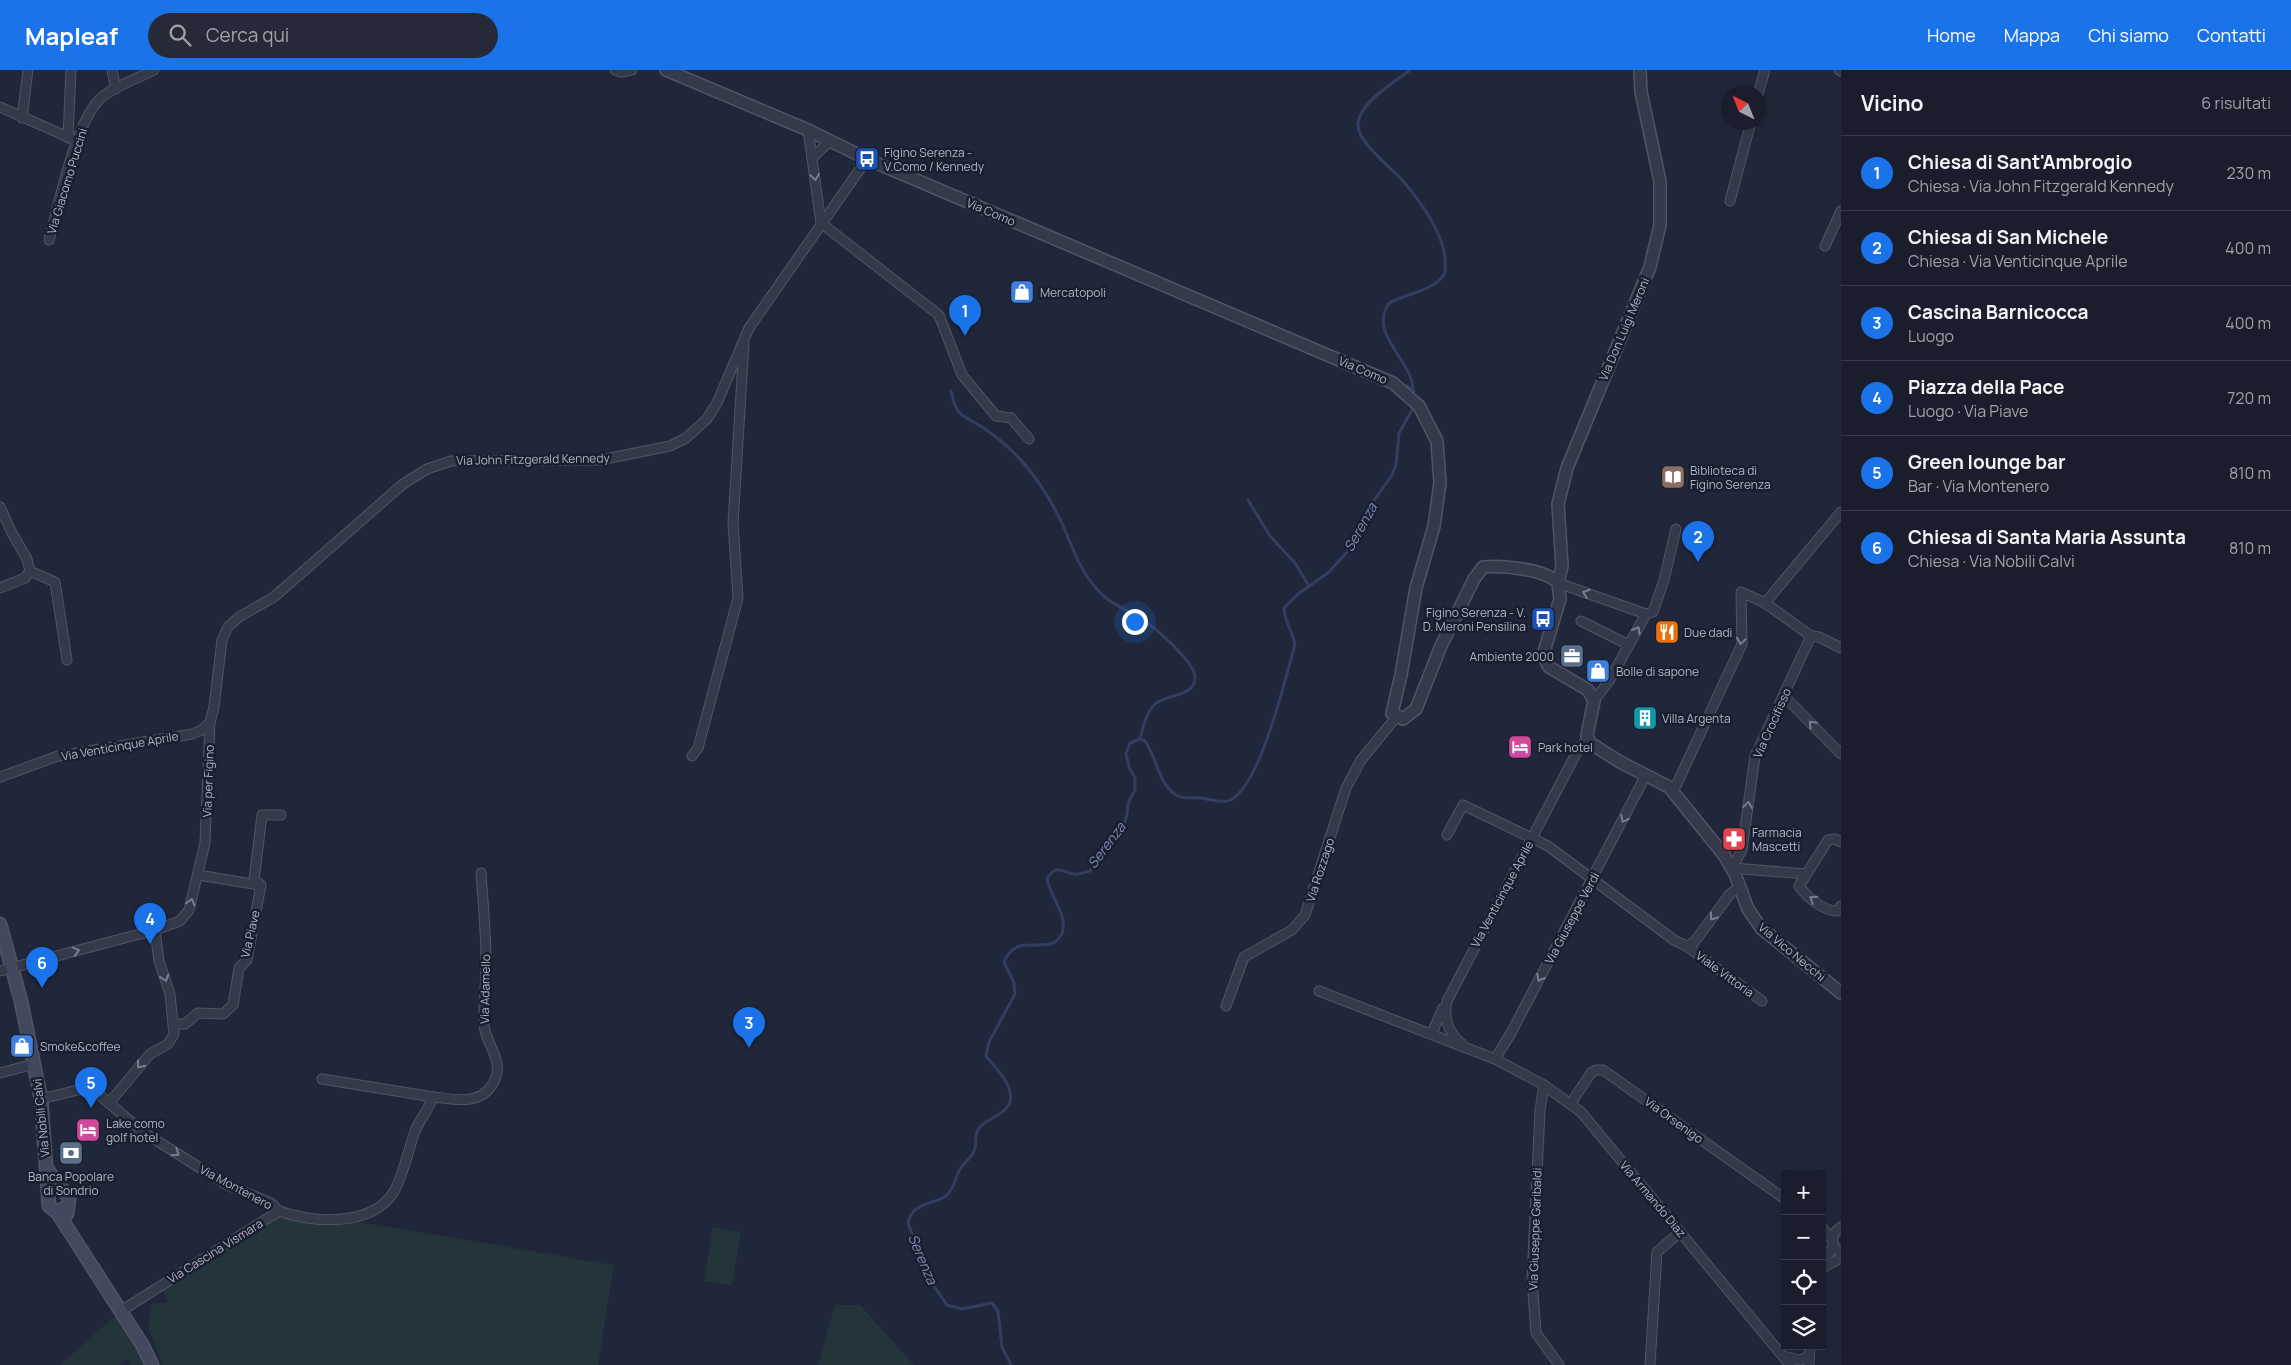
<!DOCTYPE html>
<html lang="it">
<meta charset="utf-8">
<style>
:root{--surface:#191d2c;--page:#262a38;--text:#f1f3f6;--muted:#9fa2a9;--line:#373b48;--accent:#1a73e8}
body{margin:0;font-family:Manrope,sans-serif;background:var(--page);color:var(--text)}
.controls{position:absolute;right:15px;bottom:15px;display:grid;overflow:hidden;border-radius:0px;box-shadow:0 5px 20px #0002}
.controls button{width:45px;height:45px;display:grid;place-items:center;padding:0;border:0;border-bottom:1px solid var(--line);background:var(--surface);color:var(--text);font:25px sans-serif}
.compass{position:absolute;left:1721px;top:15px;width:45px;height:45px;border-radius:50%;background:var(--surface);box-shadow:0 5px 20px #0002;rotate:317deg}
.you{position:absolute;left:1134px;top:551px;width:18px;height:18px;margin:-12px;border:4px solid #fff;border-radius:50%;background:#1a73e8;box-shadow:0 0 0 8px #1a73e833}
.badge{display:grid;place-items:center;width:32px;height:32px;border-radius:50%;background:var(--accent);color:#fff;font-size:16px;font-weight:700}
.pin{position:absolute;translate:-50% -41px;filter:drop-shadow(0 1px 2px #0008)}
.pin::after{content:'';position:absolute;top:26px;width:18px;height:15px;background:inherit;clip-path:polygon(0 0,100% 0,50% 100%)}
.list{margin:0;padding:0;list-style:none}
h2{display:flex;justify-content:space-between;align-items:center;height:65px;margin:0;padding:0 20px;font-size:21px}
h2 small{font-size:16px;font-weight:400;color:var(--muted)}
.list li{display:grid;grid-template-columns:32px 1fr auto;gap:15px;align-items:center;box-sizing:border-box;height:75px;padding:0 20px;border-top:1px solid var(--line)}
.list b{display:block;font-size:19px;white-space:nowrap}
.list p{margin:0;font-size:16px;white-space:nowrap;color:var(--muted)}
.list em{font-size:16px;font-style:normal;color:var(--muted)}
.icon{flex:none;width:28px;height:28px;fill:none;stroke:currentColor;stroke-width:2;stroke-linecap:round;stroke-linejoin:round}
.map{position:relative;flex:none;width:1841px;height:1295px;overflow:hidden}
header{display:flex;align-items:center;gap:30px;box-sizing:border-box;height:70px;padding:0 25px;background:var(--accent);color:#fff}
header strong{font-size:24px}
nav{display:flex;gap:28px;margin-inline-start:auto;font-size:18px}
.search{width:350px;height:45px;background:var(--page);display:flex;align-items:center;gap:12px;box-sizing:border-box;padding:0 18px;border-radius:28px;color:var(--muted);font-size:19px}
main{display:flex}
aside{flex:1;background:var(--surface)}
.map>svg:first-child{display:block}
.green{fill:#23343b}
.lines{fill:none;stroke-linecap:round;stroke-linejoin:round}
.stream{stroke:#333d60;stroke-width:3}
.minor-casing{stroke:#505465;stroke-width:11}
.tertiary-casing{stroke:#505465;stroke-width:14}
.secondary-casing{stroke:#505465;stroke-width:15}
.minor{stroke:#353a4a;stroke-width:9}
.tertiary{stroke:#353a4a;stroke-width:11}
.secondary{stroke:#43485e;stroke-width:12}
.oneway{stroke:#797d8f}
.labels{text-anchor:middle;dominant-baseline:central;stroke-width:5;stroke-linejoin:round;paint-order:stroke}
.poi-label{font-size:12px;fill:#b0b4c7;stroke:#1a1f2f;text-anchor:start}
.street-label{font-size:12px;fill:#b0b4c7;stroke:#1a1f2f}
.water-label{font-size:14px;font-style:italic;fill:#7f8bb3;stroke:#1a1f2f}
</style>
<header>
<strong>Mapleaf</strong>
<div class="search"><svg class="icon" aria-label="search" viewBox="0 0 24 24"><circle cx="10" cy="10" r="6"/><path d="M15 15l6 6"/></svg>Cerca qui</div>
<nav><a>Home</a><a>Mappa</a><a>Chi siamo</a><a>Contatti</a></nav>
</header>
<main>
<div class="map">
<svg width="1841" height="1295" viewBox="0 0 1841 1295">
<rect width="100%" height="100%" fill="#21273a"/>
<g class="green">
<path d="M 283,1142 L 345,1150 L 614,1195 L 598,1295 L 163,1295 L 148,1258 L 152,1233 L 169,1233 L 161,1215 Z"/>
<path d="M 713,1157 L 741,1162 L 732,1216 L 704,1211 Z"/>
<path d="M 835,1235 L 860,1235 L 914,1295 L 818,1295 Z"/>
<path d="M 121,1241 L 152,1295 L 131,1295 L 128,1288 L 119,1295 L 60,1295 Z"/>
</g>
<g class="lines">
<g class="stream">
<path d="M 1410,0 C 1395,12 1360,32 1358,53 C 1356,72 1392,98 1404,112 C 1420,131 1443,163 1445,188 C 1445,194 1447,201 1443,206 C 1434,220 1403,225 1389,233 C 1367,266 1416,291 1413,324"/>
<path d="M 1407,316 L 1414,321"/>
<path d="M 951,321 C 953,330 955,339 962,345 C 969,350 978,354 985,359 C 1000,369 1015,383 1027,397 C 1040,413 1052,433 1061,451 C 1074,480 1081,507 1106,528 C 1116,536 1129,541 1139,547 C 1157,559 1170,571 1184,587 C 1188,592 1195,600 1195,607 C 1196,627 1166,624 1155,634 C 1146,643 1143,657 1140,669"/>
<path d="M 1248,430 L 1270,466 L 1295,493 L 1309,516"/>
<path d="M 1011,1295 L 1002,1277 L 998,1241 L 992,1233 L 962,1239 L 947,1235 L 929,1209 L 908,1153 C 912,1132 933,1135 946,1126 C 955,1119 955,1107 960,1099 C 964,1093 972,1087 974,1081 C 978,1072 973,1063 981,1056 C 988,1049 1008,1042 1010,1032 C 1014,1015 996,999 986,986 L 989,972 L 1015,924 L 1014,913 L 1004,892 C 1016,865 1036,880 1053,873 C 1056,872 1060,867 1062,864 C 1068,845 1051,828 1047,809 C 1058,792 1060,803 1074,804 C 1079,805 1085,802 1090,801 L 1106,775 L 1124,755 L 1127,744 L 1128,733 L 1135,720 L 1135,708 L 1129,697 L 1126,684 L 1130,673 L 1140,669 L 1145,671 C 1156,687 1158,709 1172,722 C 1180,730 1191,727 1201,728 C 1209,729 1220,733 1228,731 C 1260,720 1285,608 1295,575 C 1293,562 1284,551 1284,538 L 1298,524 L 1329,502 L 1348,481 L 1373,432 L 1392,405 L 1396,395 L 1399,363 L 1412,340 L 1412,335"/>
</g>
<defs>
<g id="minor">
<path d="M 112,0 L 116,19"/>
<path d="M 615,0 L 621,2 L 632,0"/>
<path d="M 1839,0 L 1841,1"/>
<path d="M 1758,24 L 1765,0"/>
<path d="M 0,37 L 77,71"/>
<path d="M 22,48 L 28,0"/>
<path d="M 808,60 L 821,153 L 939,245 L 962,305 L 996,346 L 1011,348 L 1029,369"/>
<path d="M 68,68 L 71,0"/>
<path d="M 812,88 L 830,71"/>
<path d="M 1730,131 L 1751,52"/>
<path d="M 49,170 C 59,134 75,53 100,29 C 112,17 139,8 154,0"/>
<path d="M 1825,176 L 1841,141"/>
<path d="M 0,437 L 12,463 L 27,489 L 30,501"/>
<path d="M 30,501 L 55,512 L 67,590"/>
<path d="M 1558,513 L 1646,544"/>
<path d="M 0,518 L 25,508 L 30,501"/>
<path d="M 1765,533 L 1841,442"/>
<path d="M 1581,551 L 1629,575"/>
<path d="M 1811,566 L 1819,567 L 1841,578"/>
<path d="M 1785,622 L 1787,629 L 1841,684"/>
<path d="M 1594,631 L 1609,611 L 1646,544 L 1653,542 L 1664,510 L 1676,459"/>
<path d="M 692,686 L 698,678 L 738,528 L 733,453 L 744,274"/>
<path d="M 0,707 L 58,686 L 192,664 L 202,660 L 210,652"/>
<path d="M 1673,722 L 1742,574 L 1741,522 L 1765,533 L 1811,566 L 1755,686 L 1742,780 L 1732,798 L 1806,804"/>
<path d="M 1447,765 L 1463,735 L 1548,776 L 1674,870 L 1688,877 L 1762,931"/>
<path d="M 1841,772 L 1835,769 L 1828,770 L 1799,816 C 1807,827 1823,841 1837,841 L 1841,836"/>
<path d="M 198,805 L 259,815"/>
<path d="M 1688,877 L 1695,871 L 1730,824 L 1739,817"/>
<path d="M 0,901 L 155,860 L 180,851 L 189,840 L 205,773 L 210,652 L 214,637 L 222,570 L 228,557 L 239,547 L 274,527 L 403,414 L 427,399 L 451,391 L 600,390 L 670,376 L 686,368 L 707,349 L 717,333 L 749,258 L 867,89"/>
<path d="M 1319,921 L 1495,989 L 1544,1015 L 1581,1042 L 1790,1295"/>
<path d="M 1226,936 L 1244,887 L 1292,860 L 1305,845 L 1346,718 L 1361,690 L 1393,651 L 1394,645"/>
<path d="M 173,954 L 185,954 L 198,943 L 223,944 L 233,935 L 239,898 L 247,890 L 261,815 L 254,810 L 262,745 L 281,745"/>
<path d="M 1432,963 L 1443,938"/>
<path d="M 1463,975 C 1448,963 1443,949 1447,931 L 1579,678 L 1588,669"/>
<path d="M 1495,989 L 1511,963 L 1646,705"/>
<path d="M 0,1003 L 34,994"/>
<path d="M 322,1009 L 433,1027"/>
<path d="M 1544,1015 L 1540,1040 L 1532,1209 L 1536,1263 L 1559,1295"/>
<path d="M 41,1029 L 90,1017 L 143,1062 L 227,1115 L 271,1133 L 279,1141"/>
<path d="M 110,1032 L 150,984 L 168,974 L 174,964 L 170,924 L 159,891 L 155,860"/>
<path d="M 1571,1033 L 1591,1003 L 1596,1000 L 1603,1000 L 1785,1129"/>
<path d="M 1822,1157 L 1832,1170"/>
<path d="M 1841,1157 C 1830,1164 1830,1176 1841,1183"/>
<path d="M 1822,1192 L 1834,1176"/>
<path d="M 1822,1198 L 1841,1188"/>
<path d="M 121,1241 L 279,1141 C 313,1153 371,1157 393,1123 C 402,1110 409,1078 415,1061 C 420,1049 429,1039 433,1027 C 454,1029 479,1036 492,1015 C 506,994 489,979 485,960 C 481,945 487,909 486,891 C 486,862 483,832 481,803"/>
<path d="M 1783,1286 L 1800,1290 L 1809,1286"/>
<path d="M 1650,1295 L 1657,1182 L 1680,1162"/>
<path d="M 1809,1295 L 1810,1276"/>
</g>
<g id="tertiary">
<path d="M 666,0 L 808,60 L 867,89 L 1393,313 L 1419,336 L 1437,371 L 1440,413 L 1434,456 L 1416,518 L 1401,605 L 1392,643 L 1403,649 L 1416,639 L 1441,576 L 1474,509 L 1483,497 C 1502,495 1545,499 1558,513"/>
<path d="M 1640,0 L 1641,22 L 1660,111 L 1660,155 L 1650,197 L 1567,398 L 1558,434 L 1562,496 L 1558,513 L 1560,529 L 1543,585 L 1549,597 L 1588,620 L 1594,631 L 1587,665 L 1590,673 L 1620,692 L 1669,717 L 1724,785 L 1735,804 L 1748,839 L 1761,858 L 1841,923"/>
</g>
<g id="secondary">
<path d="M 0,854 L 21,931 L 41,1029 L 49,1136 L 57,1142 L 68,1136"/>
<path d="M 47,1099 L 69,1128 L 67,1144"/>
<path d="M 57,1142 L 143,1276 L 152,1295"/>
</g>
</defs>
<use href="#minor" class="minor-casing"/>
<use href="#tertiary" class="tertiary-casing"/>
<use href="#secondary" class="secondary-casing"/>
<use href="#minor" class="minor"/>
<use href="#tertiary" class="tertiary"/>
<use href="#secondary" class="secondary"/>
</g>
<defs><path id="oneway-chevron" d="M-2-3.5L2.5 0L-2 3.5" fill="none" stroke-width="1.6" stroke-linecap="round" stroke-linejoin="round" transform="scale(1.25)"/></defs>
<g class="oneway">
<use href="#oneway-chevron" transform="translate(815 107) rotate(82)"/>
<use href="#oneway-chevron" transform="translate(1586 523) rotate(-160)"/>
<use href="#oneway-chevron" transform="translate(1637 560) rotate(-61)"/>
<use href="#oneway-chevron" transform="translate(1741 571) rotate(98)"/>
<use href="#oneway-chevron" transform="translate(1812 654) rotate(-134)"/>
<use href="#oneway-chevron" transform="translate(1748 735) rotate(-82)"/>
<use href="#oneway-chevron" transform="translate(1624 749) rotate(117)"/>
<use href="#oneway-chevron" transform="translate(1813 829) rotate(-147)"/>
<use href="#oneway-chevron" transform="translate(191 832) rotate(-75)"/>
<use href="#oneway-chevron" transform="translate(1713 847) rotate(126)"/>
<use href="#oneway-chevron" transform="translate(76 881) rotate(-15)"/>
<use href="#oneway-chevron" transform="translate(165 908) rotate(72)"/>
<use href="#oneway-chevron" transform="translate(1540 908) rotate(118)"/>
<use href="#oneway-chevron" transform="translate(140 995) rotate(129)"/>
<use href="#oneway-chevron" transform="translate(176 1083) rotate(33)"/>
</g>
<defs>
<symbol id="bus-square" viewBox="-11 -11 22 22"><rect x="-9" y="-9" width="18" height="18" rx="4" fill="#1a4fb4" stroke="#1a1f2f"/><path d="M-5-6H5V4H4V6H2V4H-2V6H-4V4H-5ZM-3.5-4V0h7V-4ZM-3.5 1.2v1.5H-2V1.2ZM2 1.2v1.5H3.5V1.2Z" fill="#fff"/></symbol>
<symbol id="shop-square" viewBox="-11 -11 22 22"><rect x="-9" y="-9" width="18" height="18" rx="4" fill="#3f7fe0" stroke="#1a1f2f"/><path d="M-5-2.5h2.3a2.7 3.5 0 0 1 5.4 0H5L5.5 6h-11ZM-1.5-2.5h3a1.5 2.3 0 0 0-3 0Z" fill="#fff"/></symbol>
<symbol id="library-square" viewBox="-11 -11 22 22"><rect x="-9" y="-9" width="18" height="18" rx="4" fill="#8d6e63" stroke="#1a1f2f"/><path d="M-6-4Q-3-5.5-.7-3.5V5Q-3 3-6 4ZM6-4Q3-5.5 .7-3.5V5Q3 3 6 4Z" fill="#fff"/></symbol>
<symbol id="restaurant-square" viewBox="-11 -11 22 22"><rect x="-9" y="-9" width="18" height="18" rx="4" fill="#e8710a" stroke="#1a1f2f"/><path d="M-5-6h1v4h1v-4h1v4h1v-4h1v5L-1.5 .5V6h-2V.5L-5-1ZM5-6V6H3V1.5H1.5Q1.5-4 5-6Z" fill="#fff"/></symbol>
<symbol id="office-square" viewBox="-11 -11 22 22"><rect x="-9" y="-9" width="18" height="18" rx="4" fill="#5c6f8a" stroke="#1a1f2f"/><path d="M-6-3h4V-5.5h4V-3h4V5H-6ZM-1-4.5V-3h2v-1.5ZM-6 0V1H6V0Z" fill="#fff"/></symbol>
<symbol id="building-square" viewBox="-11 -11 22 22"><rect x="-9" y="-9" width="18" height="18" rx="4" fill="#0f9aa8" stroke="#1a1f2f"/><path d="M-4-6H4V6H1V3H-1V6H-4ZM-2.5-4.3h1.7v1.8h-1.7ZM.8-4.3h1.7v1.8H.8ZM-2.5-1h1.7V.8h-1.7ZM.8-1h1.7V.8H.8Z" fill="#fff"/></symbol>
<symbol id="hotel-square" viewBox="-11 -11 22 22"><rect x="-9" y="-9" width="18" height="18" rx="4" fill="#d1479c" stroke="#1a1f2f"/><path d="M-6-4.5h1.5V1H6V5H4.5V3h-9V5H-6ZM-4 0a1.8 1.8 0 1 1 3.6 0ZM.5 0V-2.5h3Q6-2.5 6 0Z" fill="#fff"/></symbol>
<symbol id="pharmacy-square" viewBox="-11 -11 22 22"><rect x="-9" y="-9" width="18" height="18" rx="4" fill="#e0444e" stroke="#1a1f2f"/><path d="M-2-6h4v4h4v4h-4v4h-4v-4h-4v-4h4Z" fill="#fff"/></symbol>
<symbol id="bank-square" viewBox="-11 -11 22 22"><rect x="-9" y="-9" width="18" height="18" rx="4" fill="#5c6f8a" stroke="#1a1f2f"/><path d="M-6-4H6V4H-6ZM0-2.3a2.3 2.3 0 1 0 0 4.6a2.3 2.3 0 1 0 0-4.6Z" fill="#fff"/></symbol>
</defs>
<g fill-rule="evenodd">
<use href="#bus-square" x="853" y="75" width="28" height="28"/>
<use href="#shop-square" x="1008" y="208" width="28" height="28"/>
<use href="#library-square" x="1659" y="393" width="28" height="28"/>
<use href="#bus-square" x="1529" y="535" width="28" height="28"/>
<use href="#restaurant-square" x="1653" y="548" width="28" height="28"/>
<use href="#office-square" x="1558" y="572" width="28" height="28"/>
<use href="#shop-square" x="1584" y="587" width="28" height="28"/>
<use href="#building-square" x="1631" y="634" width="28" height="28"/>
<use href="#hotel-square" x="1506" y="663" width="28" height="28"/>
<use href="#pharmacy-square" x="1720" y="755" width="28" height="28"/>
<use href="#shop-square" x="8" y="962" width="28" height="28"/>
<use href="#hotel-square" x="74" y="1046" width="28" height="28"/>
<use href="#bank-square" x="57" y="1069" width="28" height="28"/>
</g>
<g class="labels">
<g class="poi-label">
<text x="884" y="82">Figino Serenza -<tspan x="884" dy="14">V.Como / Kennedy</tspan></text>
<text x="1040" y="222">Mercatopoli</text>
<text x="1690" y="400">Biblioteca di<tspan x="1690" dy="14">Figino Serenza</tspan></text>
<text x="1526" y="542" text-anchor="end">Figino Serenza - V.<tspan x="1526" dy="14">D. Meroni Pensilina</tspan></text>
<text x="1684" y="562">Due dadi</text>
<text x="1554" y="586" text-anchor="end">Ambiente 2000</text>
<text x="1616" y="601">Bolle di sapone</text>
<text x="1662" y="648">Villa Argenta</text>
<text x="1538" y="677">Park hotel</text>
<text x="1752" y="762">Farmacia<tspan x="1752" dy="14">Mascetti</tspan></text>
<text x="40" y="976">Smoke&amp;coffee</text>
<text x="106" y="1053">Lake como<tspan x="106" dy="14">golf hotel</tspan></text>
<text x="71" y="1106" text-anchor="middle">Banca Popolare<tspan x="71" dy="14">di Sondrio</tspan></text>
</g>
<g class="street-label">
<text transform="translate(67 111) rotate(-73)">Via Giacomo Puccini</text>
<text transform="translate(991 142) rotate(23)">Via Como</text>
<text transform="translate(1624 259) rotate(-67)">Via Don Luigi Meroni</text>
<text transform="translate(1363 300) rotate(23)">Via Como</text>
<text transform="translate(533 389) rotate(-1)">Via John Fitzgerald Kennedy</text>
<text transform="translate(1772 653) rotate(-66)">Via Crocifisso</text>
<text transform="translate(120 676) rotate(-10)">Via Venticinque Aprile</text>
<text transform="translate(208 711) rotate(-88)">Via per Figino</text>
<text transform="translate(1320 800) rotate(-72)">Via Rozzago</text>
<text transform="translate(1502 824) rotate(-62)">Via Venticinque Aprile</text>
<text transform="translate(1572 848) rotate(-62)">Via Giuseppe Verdi</text>
<text transform="translate(250 864) rotate(-77)">Via Piave</text>
<text transform="translate(1792 882) rotate(40)">Via Vico Necchi</text>
<text transform="translate(1725 904) rotate(36)">Viale Vittoria</text>
<text transform="translate(485 919) rotate(-89)">Via Adamello</text>
<text transform="translate(41 1048) rotate(-96)">Via Nobili Calvi</text>
<text transform="translate(1674 1050) rotate(36)">Via Orsenigo</text>
<text transform="translate(236 1117) rotate(28)">Via Montenero</text>
<text transform="translate(1653 1129) rotate(50)">Via Armando Diaz</text>
<text transform="translate(1535 1159) rotate(-88)">Via Giuseppe Garibaldi</text>
<text transform="translate(215 1181) rotate(-32)">Via Cascina Vismara</text>
</g>
<g class="water-label">
<text transform="translate(1360 457) rotate(-61)">Serenza</text>
<text transform="translate(1106 775) rotate(-53)">Serenza</text>
<text transform="translate(923 1189) rotate(67)">Serenza</text>
</g>
</g>
</svg>
<div class="controls">
<button>+</button>
<button>−</button>
<button><svg class="icon" aria-label="locate" viewBox="0 0 24 24"><circle cx="12" cy="12" r="6"/><path d="M12 2v4M12 18v4M2 12h4M18 12h4"/></svg></button>
<button><svg class="icon" aria-label="layers" viewBox="0 0 24 24"><path d="M12 4l9 5-9 5-9-5zM3 14l9 5 9-5"/></svg></button>
</div>
<svg class="compass" viewBox="-18 -18 36 36"><path d="M0-13l5 13h-10z" fill="#e53935"/><path d="M0 13l5-13h-10z" fill="#9fa2a9"/></svg>
<div class="you"></div>
<div class="pin badge" style="left:965px;top:266px">1</div>
<div class="pin badge" style="left:1698px;top:492px">2</div>
<div class="pin badge" style="left:749px;top:978px">3</div>
<div class="pin badge" style="left:150px;top:874px">4</div>
<div class="pin badge" style="left:91px;top:1038px">5</div>
<div class="pin badge" style="left:42px;top:918px">6</div>
</div>
<aside>
<h2>Vicino<small>6 risultati</small></h2>
<ul class="list">
<li><span class="badge">1</span><div><b>Chiesa di Sant'Ambrogio</b><p>Chiesa · Via John Fitzgerald Kennedy</p></div><em>230 m</em></li>
<li><span class="badge">2</span><div><b>Chiesa di San Michele</b><p>Chiesa · Via Venticinque Aprile</p></div><em>400 m</em></li>
<li><span class="badge">3</span><div><b>Cascina Barnicocca</b><p>Luogo</p></div><em>400 m</em></li>
<li><span class="badge">4</span><div><b>Piazza della Pace</b><p>Luogo · Via Piave</p></div><em>720 m</em></li>
<li><span class="badge">5</span><div><b>Green lounge bar</b><p>Bar · Via Montenero</p></div><em>810 m</em></li>
<li><span class="badge">6</span><div><b>Chiesa di Santa Maria Assunta</b><p>Chiesa · Via Nobili Calvi</p></div><em>810 m</em></li>
</ul>
</aside>
</main>
